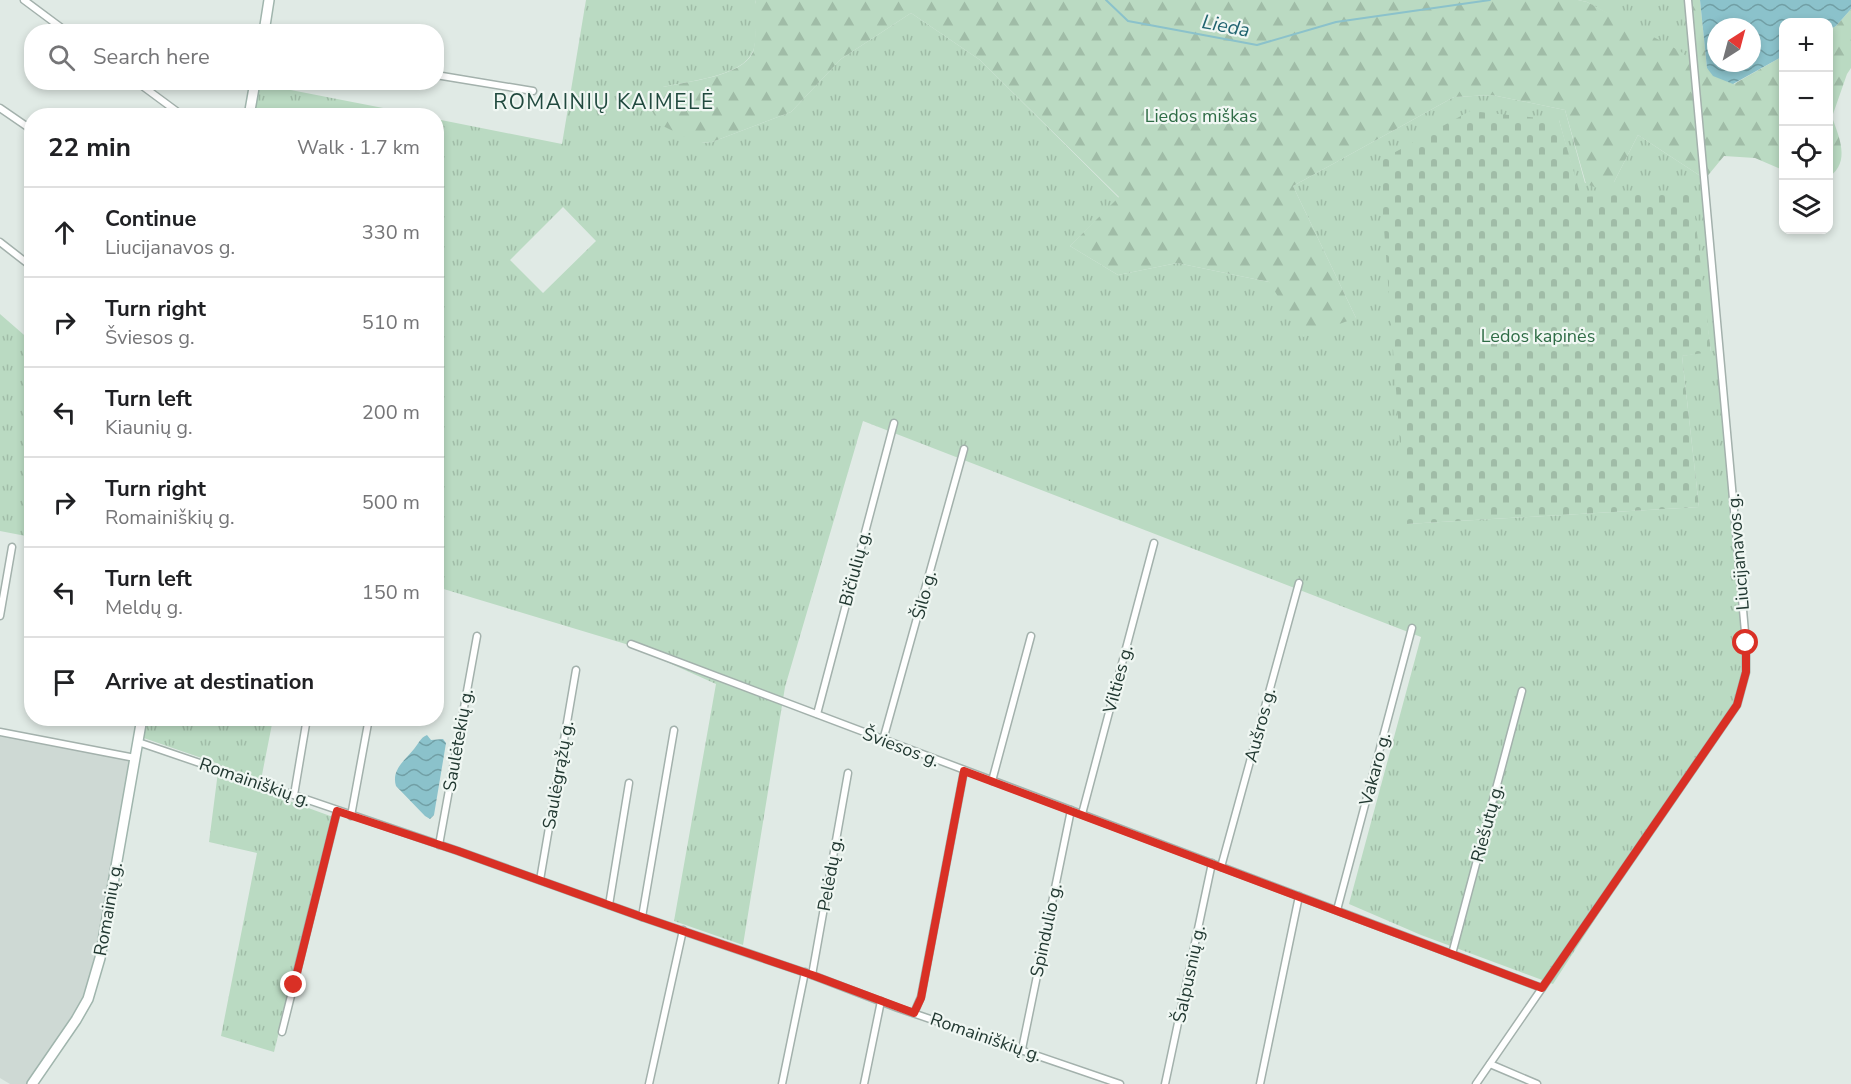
<!DOCTYPE html>
<meta charset="utf-8">
<style>
:root{--surface:#fff;--page:#f6f6f6;--text:#202124;--muted:#757577;--line:#e0e0e0}
body{margin:0;font-family:"Nunito Sans",sans-serif;background:var(--page);color:var(--text)}
.controls{position:absolute;right:18px;top:18px;display:grid;overflow:hidden;border-radius:12px;box-shadow:0 3px 9px #0003}
.controls button{width:54px;height:54px;display:grid;place-items:center;padding:0;border:0;border-bottom:2px solid var(--line);background:var(--surface);color:var(--text);font:30px sans-serif}
.compass{position:absolute;left:1707px;top:18px;width:54px;height:54px;border-radius:50%;background:var(--surface);box-shadow:0 3px 9px #0003;rotate:36deg}
.stop{position:absolute;width:18px;height:18px;margin:-14px;border:4px solid #d93025;border-radius:50%;background:#fff}
.stop.end{background:#d93025;border-color:#fff;box-shadow:0 2px 6px #0008}
.list{margin:0;padding:0;list-style:none}
h2{display:flex;justify-content:space-between;align-items:center;height:78px;margin:0;padding:0 24px;font-size:26px}
h2 small{font-size:20px;font-weight:400;color:var(--muted)}
.list li{display:grid;grid-template-columns:39px 1fr auto;gap:18px;align-items:center;box-sizing:border-box;height:90px;padding:0 24px;border-top:2px solid var(--line)}
.list b{display:block;font-size:22px;white-space:nowrap}
.list p{margin:0;font-size:20px;white-space:nowrap;color:var(--muted)}
.list em{font-size:20px;font-style:normal;color:var(--muted)}
.icon{flex:none;width:33px;height:33px;fill:none;stroke:currentColor;stroke-width:2;stroke-linecap:round;stroke-linejoin:round}
.map{position:relative;flex:none;width:1851px;height:1084px;overflow:hidden}
.search{position:absolute;background:var(--surface);box-shadow:0 3px 9px #0003;left:24px;top:24px;width:420px;height:66px;display:flex;align-items:center;gap:15px;box-sizing:border-box;padding:0 21px;border-radius:24px;color:var(--muted);font-size:22px}
.panel{position:absolute;background:var(--surface);box-shadow:0 3px 9px #0003;left:24px;top:108px;width:420px;height:618px;border-radius:24px}
.map>svg:first-child{display:block}
.built{fill:#ced9d4}
.grass{fill:url(#grass-tufts);fill-rule:evenodd}
.forest{fill:url(#forest-firs)}
.cemetery{fill:url(#cemetery-stones)}
.water{fill:url(#water-waves);fill-rule:evenodd}
.lines{fill:none;stroke-linecap:round;stroke-linejoin:round}
.stream{stroke:#8bc2cb;stroke-width:2}
.street-casing{stroke:#a3b1ac;stroke-width:9}
.secondary-casing{stroke:#a0b5ad;stroke-width:12}
.street{stroke:#fff;stroke-width:6}
.secondary{stroke:#fff;stroke-width:9}
.route{stroke:#d93025;stroke-width:8}
.labels{text-anchor:middle;dominant-baseline:central;stroke-width:4.5;stroke-linejoin:round;paint-order:stroke}
.park-label{font-size:18px;fill:#2f6c46;stroke:#f0f7f3}
.street-label{font-size:18px;fill:#223932;stroke:#f0f7f3}
.water-label{font-size:20px;font-style:italic;fill:#216470;stroke:#f0f7f3}
.quarter-label{font-size:21px;letter-spacing:1.5px;fill:#20493e;stroke:#f0f7f3}
</style>
<div class="map">
<svg width="1851" height="1084" viewBox="0 0 1851 1084">
<defs>
<pattern id="grass-tufts" width="24" height="20" patternUnits="userSpaceOnUse" patternTransform="scale(1.5)"><rect width="24" height="20" fill="#badac2"/><path d="M3 7l-1-3M5 7V3M7 7l1-3M15 17l-1-3M17 17v-4M19 17l1-3" fill="none" stroke="#a0bca7"/></pattern>
<pattern id="forest-firs" width="22" height="20" patternUnits="userSpaceOnUse" patternTransform="scale(1.5)"><rect width="22" height="20" fill="#badac2"/><path d="M5 1l3.5 6h-7zM16 11l3.5 6h-7z" fill="#a0bca7"/></pattern>
<pattern id="cemetery-stones" width="16" height="16" patternUnits="userSpaceOnUse" patternTransform="scale(1.5)"><rect width="16" height="16" fill="#badac2"/><path d="M2 7V4a2 2 0 0 1 4 0v3zM10 15v-3a2 2 0 0 1 4 0v3z" fill="#a0bca7"/></pattern>
<pattern id="water-waves" width="16" height="10" patternUnits="userSpaceOnUse" patternTransform="scale(1.5)"><rect width="16" height="10" fill="#8bc2cb"/><path d="M0 5q4-4 8 0t8 0" fill="none" stroke="#719fa5"/></pattern>
</defs>
<rect width="100%" height="100%" fill="#e0eae5"/>
<path class="built" d="M 0,736 L 131,761 L 90,981 L 80,1003 L 27,1084 L 10,1084 L 0,1078 Z"/>
<g class="grass">
<path d="M 586,0 L 755,0 L 756,4 C 756,15 757,43 753,51 C 743,77 687,81 663,87 L 702,143 L 712,142 L 791,112 L 841,59 L 911,13 L 980,60 L 1119,198 L 1070,246 L 1118,275 L 1177,263 L 1269,282 L 1356,318 L 1293,186 L 1454,97 L 1492,95 L 1565,110 L 1585,183 L 1614,182 L 1638,135 L 1705,179 L 1746,643 L 1741,694 L 1553,984 L 1421,935 L 1349,904 L 1421,637 L 863,421 L 785,687 L 743,945 L 674,921 L 716,684 L 629,645 L 437,587 L 436,119 L 562,144 ZM 1559,120 L 1580,197 L 1704,301 L 1711,351 L 1682,356 L 1699,507 L 1406,524 ZM 563,207 L 596,241 L 543,293 L 510,260 Z"/>
<path d="M 1578,0 L 1689,0 L 1694,62 L 1587,2 Z"/>
<path d="M 255,83 L 419,115 L 250,116 Z"/>
<path d="M 0,314 L 31,341 L 31,537 L 0,531 Z"/>
<path d="M 137,719 L 273,719 L 259,790 L 333,817 L 274,1052 L 221,1036 L 257,853 L 209,842 L 219,764 L 135,735 Z"/>
</g>
<g class="forest">
<path d="M 755,0 L 1578,0 L 1587,2 L 1680,51 L 1693,62 L 1689,0 L 1700,0 L 1707,68 L 1734,84 L 1783,56 L 1783,170 L 1755,158 L 1724,156 L 1705,179 L 1638,135 L 1614,182 L 1600,189 L 1586,184 L 1565,110 L 1492,95 L 1454,97 L 1293,186 L 1356,318 L 1303,337 L 1269,282 L 1177,263 L 1118,275 L 1070,246 L 1119,197 L 980,60 L 911,13 L 841,59 L 791,112 L 712,142 L 701,143 L 691,140 L 659,124 L 651,109 L 649,98 L 655,91 L 663,87 C 688,81 742,77 753,52 C 756,43 756,15 756,4 Z"/>
<path d="M 1851,9 L 1851,68 L 1847,74 L 1832,117 C 1839,137 1851,162 1829,177 L 1829,30 L 1836,26 Z"/>
</g>
<path class="cemetery" d="M 1470,111 L 1559,120 L 1581,197 L 1692,191 L 1711,352 L 1682,356 L 1699,507 L 1406,524 L 1379,161 Z"/>
<g class="water">
<path d="M 1700,0 L 1851,0 L 1851,9 L 1836,26 L 1829,30 L 1828,22 L 1784,22 L 1783,56 L 1733,84 L 1713,76 L 1707,68 ZM 1716,27 L 1752,27 L 1752,63 L 1716,63 Z"/>
<path d="M 427,735 L 431,740 L 443,739 L 446,743 L 434,815 L 430,819 L 425,816 L 396,786 C 391,770 405,760 414,749 C 419,743 420,738 427,735 Z"/>
</g>
<g class="lines">
<path class="stream" d="M 1106,0 L 1128,21 L 1257,45 L 1336,22 L 1490,0"/>
<defs>
<g id="street">
<path d="M 24,0 L 67,32"/>
<path d="M 436,75 L 533,91"/>
<path d="M 137,82 L 183,116"/>
<path d="M 0,108 L 32,130"/>
<path d="M 0,242 L 32,267"/>
<path d="M 0,616 L 12,547"/>
<path d="M 631,644 L 1542,988"/>
<path d="M 817,714 L 894,423"/>
<path d="M 0,732 L 135,758"/>
<path d="M 883,740 L 964,449"/>
<path d="M 138,742 L 458,851 L 642,917 L 812,975 L 898,1008 L 1120,1084"/>
<path d="M 992,781 L 1031,636"/>
<path d="M 294,795 L 307,718"/>
<path d="M 1082,814 L 1154,543"/>
<path d="M 351,816 L 369,718"/>
<path d="M 439,845 L 477,636"/>
<path d="M 1221,867 L 1299,583"/>
<path d="M 540,880 L 576,670"/>
<path d="M 609,905 L 629,783"/>
<path d="M 1337,910 L 1412,628"/>
<path d="M 642,917 L 674,730"/>
<path d="M 1452,954 L 1522,691"/>
<path d="M 812,975 L 848,773"/>
<path d="M 914,1013 L 921,997 L 964,771"/>
<path d="M 282,1032 L 337,811"/>
<path d="M 1022,1049 L 1071,810"/>
<path d="M 1490,1064 L 1537,1084"/>
<path d="M 649,1084 L 683,930"/>
<path d="M 782,1084 L 805,972"/>
<path d="M 864,1084 L 881,1001"/>
<path d="M 1165,1084 L 1212,863"/>
<path d="M 1260,1084 L 1299,896"/>
<path d="M 1476,1084 L 1737,705 L 1746,672 L 1746,643 L 1688,0"/>
</g>
<g id="secondary">
<path d="M 264,32 L 269,0"/>
<path d="M 249,116 L 255,82"/>
<path d="M 32,1084 L 76,1020 L 88,999 L 100,958 L 142,718"/>
</g>
</defs>
<use href="#street" class="street-casing"/>
<use href="#secondary" class="secondary-casing"/>
<use href="#street" class="street"/>
<use href="#secondary" class="secondary"/>
</g>
<g class="lines">
<path class="route" d="M 294,985 L 337,811 L 458,851 L 642,917 L 812,975 L 914,1013 L 921,998 L 964,771 L 1542,988 L 1737,705 L 1746,672 L 1746,643"/>
</g>
<g class="labels">
<g class="park-label">
<text x="1201" y="116">Liedos miškas</text>
<text x="1538" y="336">Ledos kapinės</text>
</g>
<g class="street-label">
<text transform="translate(1738 552) rotate(-95)">Liucijanavos g.</text>
<text transform="translate(855 568) rotate(-75)">Bičiulių g.</text>
<text transform="translate(924 595) rotate(-75)">Šilo g.</text>
<text transform="translate(1118 679) rotate(-75)">Vilties g.</text>
<text transform="translate(1260 725) rotate(-75)">Aušros g.</text>
<text transform="translate(458 740) rotate(-80)">Saulėtekių g.</text>
<text transform="translate(901 747) rotate(21)">Šviesos g.</text>
<text transform="translate(1375 769) rotate(-75)">Vakaro g.</text>
<text transform="translate(558 775) rotate(-80)">Saulėgrąžų g.</text>
<text transform="translate(255 782) rotate(19)">Romainiškių g.</text>
<text transform="translate(1487 823) rotate(-75)">Riešutų g.</text>
<text transform="translate(830 874) rotate(-80)">Pelėdų g.</text>
<text transform="translate(108 909) rotate(-80)">Romainių g.</text>
<text transform="translate(1046 930) rotate(-78)">Spindulio g.</text>
<text transform="translate(1189 974) rotate(-78)">Šalpusnių g.</text>
<text transform="translate(986 1037) rotate(19)">Romainiškių g.</text>
</g>
<g class="water-label">
<text transform="translate(1226 26) rotate(11)">Lieda</text>
</g>
<g class="quarter-label">
<text x="604" y="102">ROMAINIŲ KAIMELĖ</text>
</g>
</g>
</svg>
<div class="controls">
<button>+</button>
<button>−</button>
<button><svg class="icon" aria-label="locate" viewBox="0 0 24 24"><circle cx="12" cy="12" r="6"/><path d="M12 2v4M12 18v4M2 12h4M18 12h4"/></svg></button>
<button><svg class="icon" aria-label="layers" viewBox="0 0 24 24"><path d="M12 4l9 5-9 5-9-5zM3 14l9 5 9-5"/></svg></button>
</div>
<svg class="compass" viewBox="-18 -18 36 36"><path d="M0-13l5 13h-10z" fill="#e53935"/><path d="M0 13l5-13h-10z" fill="#757577"/></svg>
<div class="stop" style="left:1746px;top:643px"></div>
<div class="stop end" style="left:294px;top:985px"></div>
<div class="search"><svg class="icon" aria-label="search" viewBox="0 0 24 24"><circle cx="10" cy="10" r="6"/><path d="M15 15l6 6"/></svg>Search here</div>
<section class="panel">
<h2>22 min<small>Walk · 1.7 km</small></h2>
<ul class="list">
<li><svg class="icon" aria-label="ahead" viewBox="0 0 24 24"><path d="M12 20V5M6 11l6-6 6 6"/></svg><div><b>Continue</b><p>Liucijanavos g.</p></div><em>330 m</em></li>
<li><svg class="icon" aria-label="right" viewBox="0 0 24 24"><path d="M7 20v-9h11M14 6l5 5-5 5"/></svg><div><b>Turn right</b><p>Šviesos g.</p></div><em>510 m</em></li>
<li><svg class="icon" aria-label="left" viewBox="0 0 24 24"><path d="M17 20v-9H6M10 6l-5 5 5 5"/></svg><div><b>Turn left</b><p>Kiaunių g.</p></div><em>200 m</em></li>
<li><svg class="icon" aria-label="right" viewBox="0 0 24 24"><path d="M7 20v-9h11M14 6l5 5-5 5"/></svg><div><b>Turn right</b><p>Romainiškių g.</p></div><em>500 m</em></li>
<li><svg class="icon" aria-label="left" viewBox="0 0 24 24"><path d="M17 20v-9H6M10 6l-5 5 5 5"/></svg><div><b>Turn left</b><p>Meldų g.</p></div><em>150 m</em></li>
<li><svg class="icon" aria-label="arrive" viewBox="0 0 24 24"><path d="M6 21V4h12l-3 4 3 4H6"/></svg><div><b>Arrive at destination</b></div></li>
</ul>
</section>
</div>
